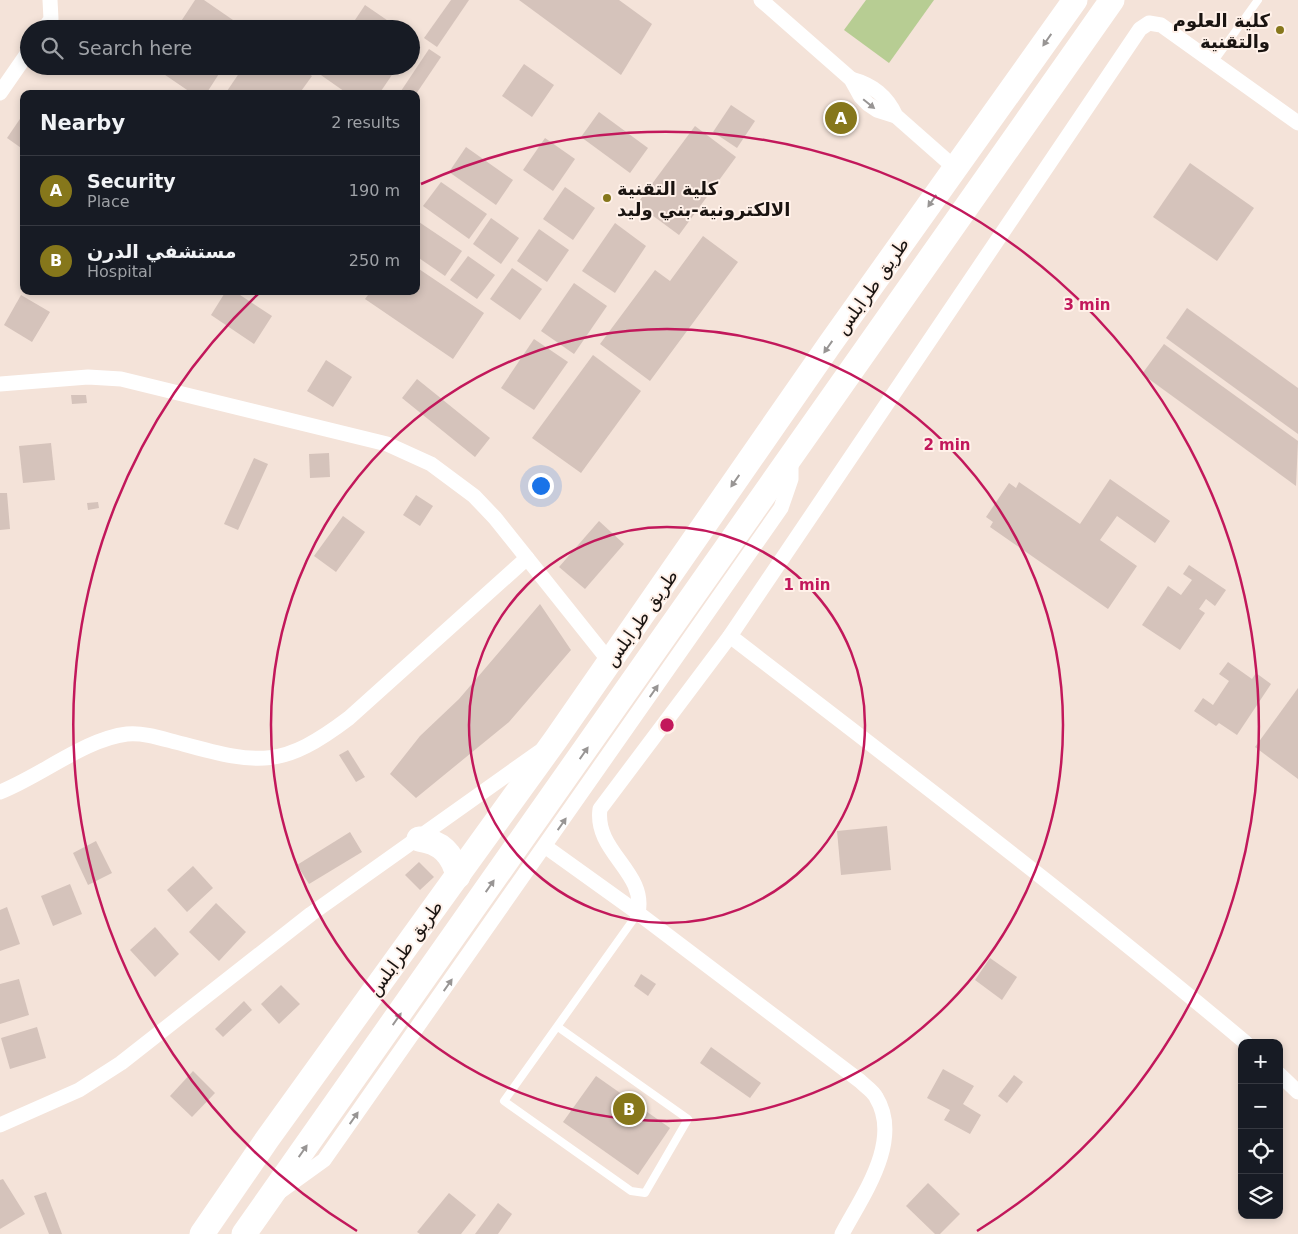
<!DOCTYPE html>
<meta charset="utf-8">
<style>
:root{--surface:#171b24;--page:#242831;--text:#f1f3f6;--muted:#9ea1a6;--line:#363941;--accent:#86771b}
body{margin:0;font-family:"DejaVu Sans",Vazirmatn,sans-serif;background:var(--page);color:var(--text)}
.controls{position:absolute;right:15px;bottom:15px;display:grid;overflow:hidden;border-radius:10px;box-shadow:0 2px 8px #0003}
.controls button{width:45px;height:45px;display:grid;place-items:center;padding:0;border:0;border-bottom:1px solid var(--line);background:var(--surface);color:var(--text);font:25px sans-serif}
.you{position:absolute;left:540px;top:485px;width:18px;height:18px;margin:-12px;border:4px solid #fff;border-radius:50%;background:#1a73e8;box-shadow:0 0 0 8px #1a73e833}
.badge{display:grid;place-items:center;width:32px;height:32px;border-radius:50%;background:var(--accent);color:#fff;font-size:16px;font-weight:700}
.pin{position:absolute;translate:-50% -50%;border:2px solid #fff;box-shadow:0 1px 5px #0006}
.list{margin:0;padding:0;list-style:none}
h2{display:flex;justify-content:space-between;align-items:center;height:65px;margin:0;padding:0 20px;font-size:21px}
h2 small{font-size:16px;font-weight:400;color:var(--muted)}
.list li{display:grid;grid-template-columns:32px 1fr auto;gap:15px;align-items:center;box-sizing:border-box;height:70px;padding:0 20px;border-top:1px solid var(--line)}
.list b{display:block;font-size:19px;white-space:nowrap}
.list p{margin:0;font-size:16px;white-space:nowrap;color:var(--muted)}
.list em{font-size:16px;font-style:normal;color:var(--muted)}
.icon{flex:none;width:28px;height:28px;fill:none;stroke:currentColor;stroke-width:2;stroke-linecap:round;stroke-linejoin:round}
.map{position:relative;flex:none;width:1298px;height:1234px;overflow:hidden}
.search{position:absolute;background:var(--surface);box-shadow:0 2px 8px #0003;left:20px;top:20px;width:400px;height:55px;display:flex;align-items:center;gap:12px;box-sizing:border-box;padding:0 18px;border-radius:28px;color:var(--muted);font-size:19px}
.panel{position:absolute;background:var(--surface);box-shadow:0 2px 8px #0003;left:20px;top:90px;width:400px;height:205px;border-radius:10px}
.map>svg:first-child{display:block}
.green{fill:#b7cd93}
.building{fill:#d5c3bb}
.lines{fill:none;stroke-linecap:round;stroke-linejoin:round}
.service{stroke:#fff;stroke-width:8}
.minor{stroke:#fff;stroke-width:15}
.trunk{stroke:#fff;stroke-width:25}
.oneway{fill:#989594}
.ring{fill:none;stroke:#c2185b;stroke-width:2.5}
.poi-dot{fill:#86771b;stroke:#fff1e9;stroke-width:2}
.labels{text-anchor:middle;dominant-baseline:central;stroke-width:4;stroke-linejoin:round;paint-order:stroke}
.poi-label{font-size:18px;font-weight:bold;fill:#1a1411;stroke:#fff1e9;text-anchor:end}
.street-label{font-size:18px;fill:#1a1411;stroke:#fff1e9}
.centre{fill:#c2185b;stroke:#fff1e9;stroke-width:2.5}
.ring-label{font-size:15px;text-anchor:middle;font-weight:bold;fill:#c2185b;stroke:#fff1e9;stroke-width:4;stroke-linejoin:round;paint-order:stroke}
</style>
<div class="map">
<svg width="1298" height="1234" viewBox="0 0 1298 1234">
<rect width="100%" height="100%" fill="#f4e3d9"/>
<path class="green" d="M 866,0 L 934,0 L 889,63 L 844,30 Z"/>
<g class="building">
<path d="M 195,0 L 204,0 L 246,29 L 176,29 Z"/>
<path d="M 451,0 L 469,0 L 437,47 L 424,38 Z"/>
<path d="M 519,0 L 619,0 L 652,24 L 621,75 Z"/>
<path d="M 365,5 L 400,29 L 349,29 Z"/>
<path d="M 429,49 L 441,57 L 416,94 L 399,94 Z"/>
<path d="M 524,64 L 554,85 L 532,117 L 502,96 Z"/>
<path d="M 152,66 L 224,66 L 206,94 L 193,94 Z"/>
<path d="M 244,66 L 298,66 L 312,76 L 299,94 L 225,94 Z"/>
<path d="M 323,66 L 398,66 L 379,94 L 348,94 L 318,73 Z"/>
<path d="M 731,105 L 755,121 L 737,148 L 713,132 Z"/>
<path d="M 837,105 L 854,117 L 845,132 L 828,119 Z"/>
<path d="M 599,112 L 648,148 L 630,173 L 581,137 Z"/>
<path d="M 24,113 L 24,150 L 7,138 Z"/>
<path d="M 695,126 L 736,157 L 679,235 L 637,204 Z"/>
<path d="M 545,138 L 575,159 L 553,191 L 523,170 Z"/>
<path d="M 466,147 L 513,180 L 496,205 L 449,172 Z"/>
<path d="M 1190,163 L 1254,208 L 1217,261 L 1153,217 Z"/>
<path d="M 441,182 L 487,214 L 469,239 L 423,206 Z"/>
<path d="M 565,187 L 595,208 L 573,240 L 543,219 Z"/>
<path d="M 491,218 L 519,238 L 501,264 L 473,244 Z"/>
<path d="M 416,220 L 462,251 L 445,276 L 416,256 Z"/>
<path d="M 615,223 L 646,246 L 615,293 L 582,271 Z"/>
<path d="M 539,229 L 569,250 L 547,282 L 517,261 Z"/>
<path d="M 703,236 L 738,262 L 650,381 L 600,344 L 655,270 L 670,281 Z"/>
<path d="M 468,256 L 495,275 L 477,299 L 450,280 Z"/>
<path d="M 416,267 L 484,313 L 453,359 L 365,299 L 371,291 L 416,291 Z"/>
<path d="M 512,268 L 542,289 L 520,320 L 490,299 Z"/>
<path d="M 574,283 L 607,306 L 574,354 L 541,331 Z"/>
<path d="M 226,291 L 234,291 L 272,316 L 254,344 L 211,315 Z"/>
<path d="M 21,295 L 50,312 L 32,342 L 4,325 Z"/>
<path d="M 1187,308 L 1298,388 L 1298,434 L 1166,338 Z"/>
<path d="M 534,339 L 568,362 L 534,410 L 501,388 Z"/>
<path d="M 1164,344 L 1298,441 L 1296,486 L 1142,374 Z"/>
<path d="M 593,355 L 641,391 L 581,473 L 532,438 Z"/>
<path d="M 326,360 L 352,377 L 333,407 L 307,391 Z"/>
<path d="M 417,379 L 490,438 L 475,457 L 402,398 Z"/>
<path d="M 71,395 L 86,395 L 87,403 L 72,404 Z"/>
<path d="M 51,443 L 55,480 L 23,483 L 19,446 Z"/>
<path d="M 329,453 L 330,477 L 310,478 L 309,454 Z"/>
<path d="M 254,458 L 268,464 L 238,530 L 224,524 Z"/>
<path d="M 1110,479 L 1170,521 L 1155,543 L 1117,516 L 1100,540 L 1137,566 L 1108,609 L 990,527 L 993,522 L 986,517 L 1009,483 L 1016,488 L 1019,482 L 1080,524 Z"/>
<path d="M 0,493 L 7,493 L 10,529 L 0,530 Z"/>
<path d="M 416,495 L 433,506 L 420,526 L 403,515 Z"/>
<path d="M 98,502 L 99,508 L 88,510 L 87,503 Z"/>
<path d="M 343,516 L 365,532 L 336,572 L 314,556 Z"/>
<path d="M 599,521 L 624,544 L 585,589 L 559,567 Z"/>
<path d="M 1189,565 L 1226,590 L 1215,606 L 1206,599 L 1199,609 L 1205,613 L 1180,650 L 1142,625 L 1168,586 L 1181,595 L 1192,580 L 1183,574 Z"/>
<path d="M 540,604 L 571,650 L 509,722 L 416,798 L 390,774 L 420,736 L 459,699 Z"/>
<path d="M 1228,662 L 1252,679 L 1256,673 L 1271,684 L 1237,735 L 1219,723 L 1216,726 L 1194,711 L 1203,698 L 1213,705 L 1229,681 L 1219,674 Z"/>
<path d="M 1298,688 L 1298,779 L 1255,747 Z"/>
<path d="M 348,750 L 365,777 L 356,782 L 339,755 Z"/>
<path d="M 887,826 L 891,870 L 841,875 L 837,831 Z"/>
<path d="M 350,832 L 362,852 L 309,884 L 297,865 Z"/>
<path d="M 96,841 L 112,873 L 88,885 L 73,853 Z"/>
<path d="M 419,862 L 434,877 L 420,890 L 405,875 Z"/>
<path d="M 193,866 L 213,888 L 187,912 L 167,890 Z"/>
<path d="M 70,884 L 82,914 L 53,926 L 41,896 Z"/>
<path d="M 216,903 L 246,932 L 219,961 L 189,932 Z"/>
<path d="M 7,907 L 20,944 L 0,951 L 0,910 Z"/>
<path d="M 155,927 L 179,954 L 155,977 L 130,950 Z"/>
<path d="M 990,958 L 1017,977 L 1002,1000 L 975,980 Z"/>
<path d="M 641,974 L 656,984 L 648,996 L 634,986 Z"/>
<path d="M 19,979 L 29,1015 L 0,1024 L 0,984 Z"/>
<path d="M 281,985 L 300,1004 L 279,1024 L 261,1004 Z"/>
<path d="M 244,1001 L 252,1010 L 223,1037 L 215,1029 Z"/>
<path d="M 37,1027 L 46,1058 L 10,1069 L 1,1038 Z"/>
<path d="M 711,1047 L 761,1083 L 750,1098 L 700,1063 Z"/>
<path d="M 943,1069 L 974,1086 L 963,1104 L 981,1115 L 970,1134 L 944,1120 L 950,1110 L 927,1098 Z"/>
<path d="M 193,1071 L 215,1093 L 192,1117 L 170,1096 Z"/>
<path d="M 1014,1075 L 1023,1082 L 1007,1103 L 998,1096 Z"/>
<path d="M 596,1076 L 670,1128 L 638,1175 L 563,1122 Z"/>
<path d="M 3,1179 L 25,1214 L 0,1229 L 0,1180 Z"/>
<path d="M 928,1183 L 960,1214 L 940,1234 L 935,1234 L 906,1206 Z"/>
<path d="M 46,1192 L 62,1234 L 49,1234 L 34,1196 Z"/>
<path d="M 449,1193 L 476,1215 L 461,1234 L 420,1234 L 417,1232 Z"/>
<path d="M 498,1203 L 512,1214 L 498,1234 L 475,1234 Z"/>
</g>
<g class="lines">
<g class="service">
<path d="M 1212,64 L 1258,0"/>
<path d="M 558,1027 L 688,1119 L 645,1193 L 631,1191 L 504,1101 L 638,913"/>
</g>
<g class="minor">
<path d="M 761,0 L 851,79 L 861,97 L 868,104 L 877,110 L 896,116"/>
<path d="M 44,29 L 51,19 L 50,0"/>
<path d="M 851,79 C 873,85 887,96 896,116 L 955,168"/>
<path d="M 0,93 L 29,51"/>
<path d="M 0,384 L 88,377 L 121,379 L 387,444 L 431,464 L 474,496 L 495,518 L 610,662"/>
<path d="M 730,636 C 903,769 1078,902 1246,1043"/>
<path d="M 0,792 C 41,776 85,739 127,734 C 145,732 166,740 183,744 C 260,765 283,768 349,718 L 527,558"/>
<path d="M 546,847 L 638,913 L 860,1081 C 865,1086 873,1091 876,1097 C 903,1141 862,1196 842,1234"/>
<path d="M 638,913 C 647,872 594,852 600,809 L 730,636 L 1140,29 L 1149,23 L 1161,25 L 1298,123"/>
<path d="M 1279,1074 L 1298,1092"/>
<path d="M 0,1125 L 79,1090 L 121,1063 L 311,914 L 539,752"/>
<path d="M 281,1191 L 324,1160 L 781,508 L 791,479 L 791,457"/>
</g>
<g class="trunk">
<path d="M 419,839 C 441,842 453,854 458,876"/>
<path d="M 202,1234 L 268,1138 L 556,739 L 830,344 L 1075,0"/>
<path d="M 244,1234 L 1112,0"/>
</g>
</g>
<defs><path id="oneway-solid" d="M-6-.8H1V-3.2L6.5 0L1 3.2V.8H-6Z" transform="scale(1.25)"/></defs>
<g class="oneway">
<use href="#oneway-solid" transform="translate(1047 40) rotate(125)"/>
<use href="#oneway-solid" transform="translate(869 104) rotate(39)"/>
<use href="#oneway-solid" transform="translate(932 201) rotate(125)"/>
<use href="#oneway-solid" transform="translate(828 347) rotate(125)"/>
<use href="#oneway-solid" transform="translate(735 481) rotate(125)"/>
<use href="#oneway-solid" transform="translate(654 691) rotate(-55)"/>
<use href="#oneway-solid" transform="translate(584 753) rotate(-55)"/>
<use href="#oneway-solid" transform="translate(562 824) rotate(-55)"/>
<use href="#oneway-solid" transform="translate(490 886) rotate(-55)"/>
<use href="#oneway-solid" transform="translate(448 985) rotate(-55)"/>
<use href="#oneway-solid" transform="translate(397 1019) rotate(-55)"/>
<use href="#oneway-solid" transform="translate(354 1118) rotate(-55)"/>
<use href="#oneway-solid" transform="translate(303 1151) rotate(-55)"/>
</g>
<g class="ring">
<circle cx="667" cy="725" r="198"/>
<circle cx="667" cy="725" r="396"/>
<path d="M357 1231A594 594 0 0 1 258 294M421 184A594 594 0 0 1 977 1231"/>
</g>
<g class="poi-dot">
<circle cx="1280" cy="30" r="5"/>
<circle cx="607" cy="198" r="5"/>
</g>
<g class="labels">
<g class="poi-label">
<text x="1270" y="20">كلية العلوم<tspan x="1270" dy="21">والتقنية</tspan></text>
<text x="617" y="188" text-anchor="start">كلية التقنية<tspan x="617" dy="21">الالكترونية-بني وليد</tspan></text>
</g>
<g class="street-label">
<text transform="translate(872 286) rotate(-55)">طريق طرابلس</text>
<text transform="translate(641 618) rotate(-55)">طريق طرابلس</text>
<text transform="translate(405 948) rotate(-54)">طريق طرابلس</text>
</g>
</g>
<circle cx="667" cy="725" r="8" class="centre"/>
<g class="ring-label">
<text x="1087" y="310">3 min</text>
<text x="947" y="450">2 min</text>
<text x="807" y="590">1 min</text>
</g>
</svg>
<div class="controls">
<button>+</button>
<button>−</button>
<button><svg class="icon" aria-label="locate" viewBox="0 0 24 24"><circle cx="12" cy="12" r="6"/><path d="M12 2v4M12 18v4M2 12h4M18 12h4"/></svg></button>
<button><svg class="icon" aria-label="layers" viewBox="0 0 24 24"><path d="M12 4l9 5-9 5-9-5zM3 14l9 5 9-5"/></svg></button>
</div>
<div class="you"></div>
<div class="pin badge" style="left:841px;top:118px">A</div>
<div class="pin badge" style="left:629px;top:1109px">B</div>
<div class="search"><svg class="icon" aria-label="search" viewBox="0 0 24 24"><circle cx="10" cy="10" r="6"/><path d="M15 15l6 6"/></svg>Search here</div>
<section class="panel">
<h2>Nearby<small>2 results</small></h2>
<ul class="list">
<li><span class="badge">A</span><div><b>Security</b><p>Place</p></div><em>190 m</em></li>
<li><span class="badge">B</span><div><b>مستشفي الدرن</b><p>Hospital</p></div><em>250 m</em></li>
</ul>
</section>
</div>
